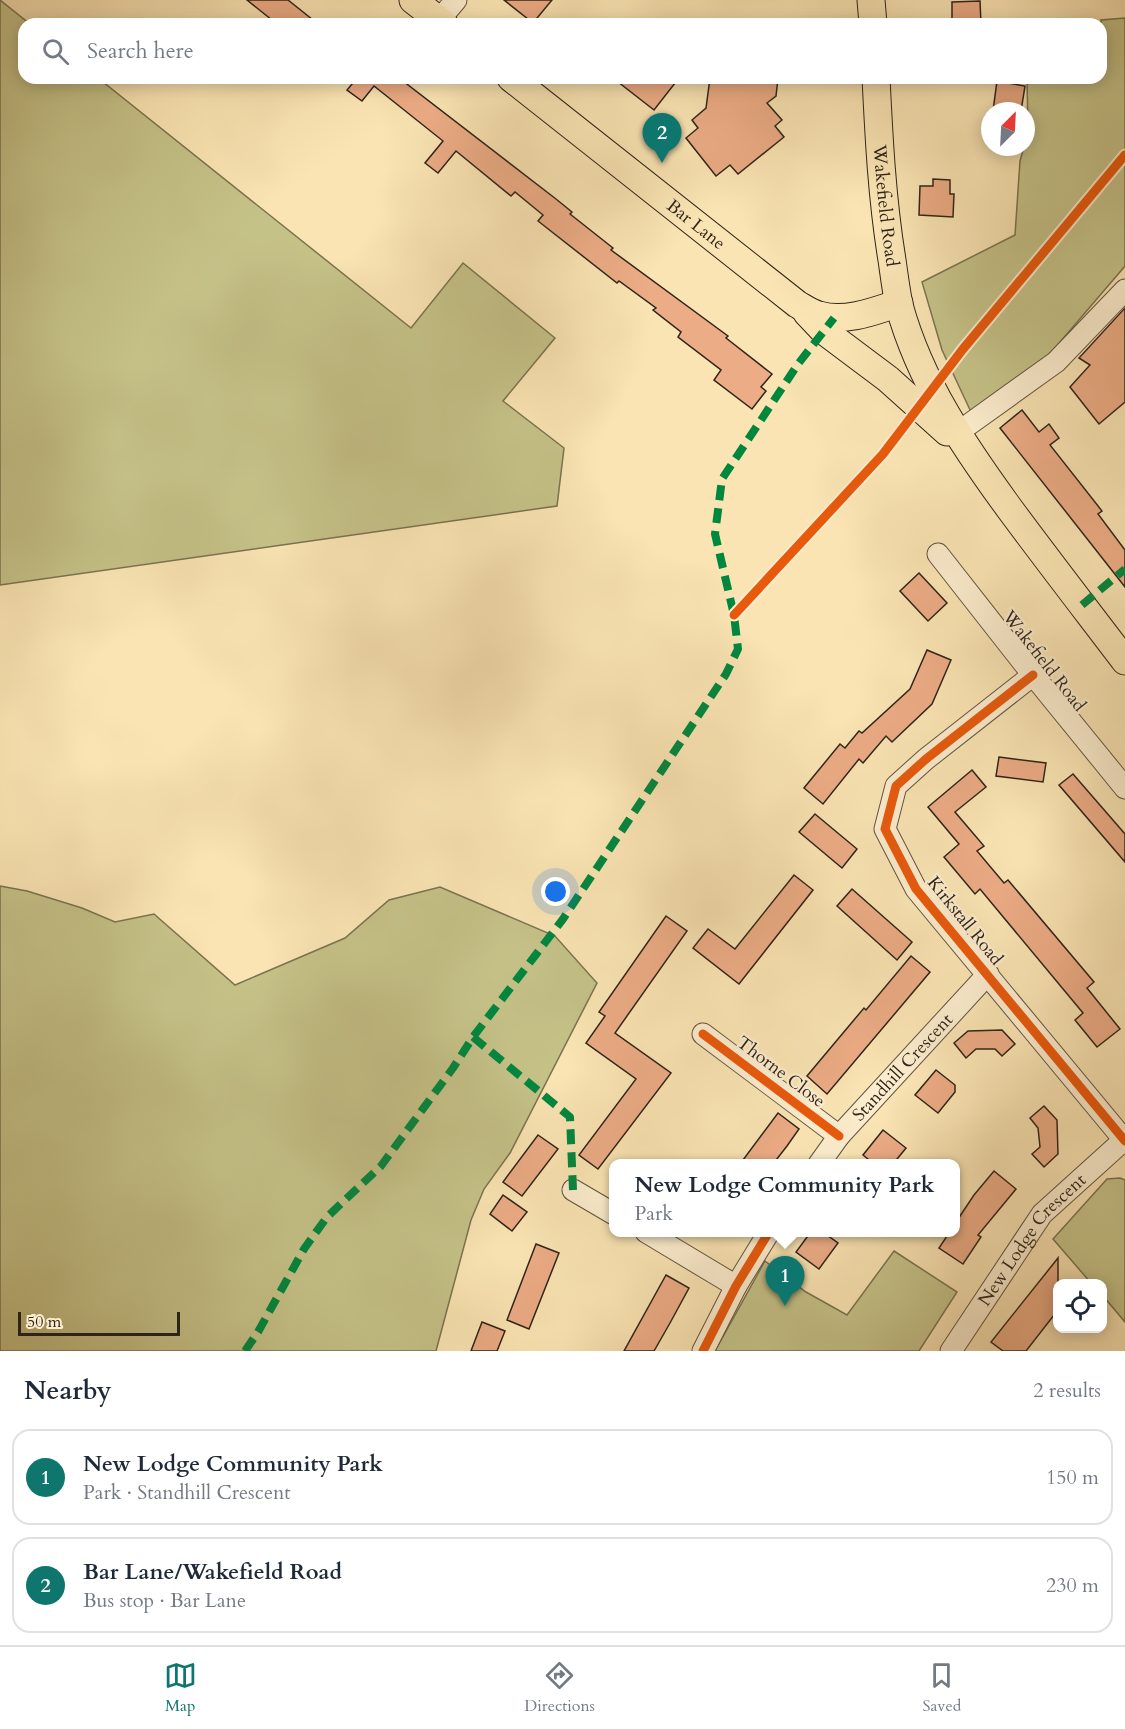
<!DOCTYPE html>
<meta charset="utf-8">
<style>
:root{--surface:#fff;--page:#f6f6f7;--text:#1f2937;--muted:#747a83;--line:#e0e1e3;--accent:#0f766e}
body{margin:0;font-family:Cardo,serif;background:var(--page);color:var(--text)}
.controls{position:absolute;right:18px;bottom:18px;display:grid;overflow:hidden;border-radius:12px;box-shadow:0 3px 15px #0003}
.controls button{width:54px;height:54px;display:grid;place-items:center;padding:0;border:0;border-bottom:2px solid var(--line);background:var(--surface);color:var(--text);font:30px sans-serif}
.compass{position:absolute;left:981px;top:102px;width:54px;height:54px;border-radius:50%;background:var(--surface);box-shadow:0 3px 15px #0003;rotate:24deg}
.scale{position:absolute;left:18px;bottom:15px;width:162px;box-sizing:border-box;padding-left:6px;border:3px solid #2e241a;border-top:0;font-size:16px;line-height:21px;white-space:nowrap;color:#2e241a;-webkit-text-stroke:4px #fcedce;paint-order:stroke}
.you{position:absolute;left:556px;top:892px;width:21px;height:21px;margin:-15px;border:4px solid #fff;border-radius:50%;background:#1a73e8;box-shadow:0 0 0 9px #1a73e833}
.badge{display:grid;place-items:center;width:39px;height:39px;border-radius:50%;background:var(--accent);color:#fff;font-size:20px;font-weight:700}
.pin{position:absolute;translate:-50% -50px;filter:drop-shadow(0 2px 3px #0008)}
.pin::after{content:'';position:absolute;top:32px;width:21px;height:18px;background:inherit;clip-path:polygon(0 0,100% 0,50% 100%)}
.popup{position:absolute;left:609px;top:1159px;width:351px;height:78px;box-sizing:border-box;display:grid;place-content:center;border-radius:12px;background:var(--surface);filter:drop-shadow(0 2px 4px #0005);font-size:20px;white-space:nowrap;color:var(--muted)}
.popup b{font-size:22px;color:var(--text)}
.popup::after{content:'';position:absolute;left:50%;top:100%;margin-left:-12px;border:12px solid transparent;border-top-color:var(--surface)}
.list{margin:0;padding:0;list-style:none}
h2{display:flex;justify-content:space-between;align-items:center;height:78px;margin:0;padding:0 24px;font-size:26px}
h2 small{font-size:20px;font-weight:400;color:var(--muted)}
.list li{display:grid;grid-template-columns:39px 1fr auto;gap:18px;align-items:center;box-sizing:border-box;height:96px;margin:0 12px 12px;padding:0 12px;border:2px solid var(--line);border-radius:18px}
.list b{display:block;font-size:22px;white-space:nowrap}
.list p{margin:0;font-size:20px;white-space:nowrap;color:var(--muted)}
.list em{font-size:20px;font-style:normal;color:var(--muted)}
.icon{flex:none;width:33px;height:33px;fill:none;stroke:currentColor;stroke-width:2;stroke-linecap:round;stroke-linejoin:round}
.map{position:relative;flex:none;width:1125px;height:1351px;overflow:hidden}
.search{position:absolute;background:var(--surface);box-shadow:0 3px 15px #0003;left:18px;right:18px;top:18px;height:66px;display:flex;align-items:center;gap:15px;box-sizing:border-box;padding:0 21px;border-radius:18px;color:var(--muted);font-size:22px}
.sheet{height:294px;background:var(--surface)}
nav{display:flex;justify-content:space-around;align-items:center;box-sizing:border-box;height:84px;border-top:2px solid var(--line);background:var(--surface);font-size:16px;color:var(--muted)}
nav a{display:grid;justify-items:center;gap:3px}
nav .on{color:var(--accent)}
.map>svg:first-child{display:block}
.green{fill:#c5c288;stroke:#7a7351;stroke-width:1.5}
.building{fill:#ecac85;stroke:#2e241a;stroke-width:1.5}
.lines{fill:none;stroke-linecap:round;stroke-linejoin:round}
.minor-casing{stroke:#615440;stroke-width:23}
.major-casing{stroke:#2e241a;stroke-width:29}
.minor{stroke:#fcedce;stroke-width:21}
.major{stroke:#fae4b3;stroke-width:27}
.quiet{stroke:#00873e;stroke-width:8;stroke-dasharray:15 8;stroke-linecap:butt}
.cycleway-casing{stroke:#fcedce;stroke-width:13}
.cycleway{stroke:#e8590c;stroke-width:9}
.labels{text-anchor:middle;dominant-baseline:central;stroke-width:4.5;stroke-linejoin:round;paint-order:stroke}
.street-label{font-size:18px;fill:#2e241a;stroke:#fcedce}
</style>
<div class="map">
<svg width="1125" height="1351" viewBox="0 0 1125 1351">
<rect width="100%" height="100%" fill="#fae4b3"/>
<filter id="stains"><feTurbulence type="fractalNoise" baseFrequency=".00333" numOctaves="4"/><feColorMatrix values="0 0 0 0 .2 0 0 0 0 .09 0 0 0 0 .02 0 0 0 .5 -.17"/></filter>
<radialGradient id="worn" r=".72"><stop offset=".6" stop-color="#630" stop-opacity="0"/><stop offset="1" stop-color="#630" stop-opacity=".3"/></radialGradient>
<g class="green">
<path d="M 0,0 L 30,24 L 24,24 L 24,78 L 98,78 L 411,328 L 463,263 L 555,338 L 503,401 L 564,448 L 557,506 L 0,585 Z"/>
<path d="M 1125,18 L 1125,266 L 1043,362 L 971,412 L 942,350 L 922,282 L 1015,235 L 1020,161 L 1024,147 L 1026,147 L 1028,132 L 1027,78 L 1101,78 L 1101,20 Z"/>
<path d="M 0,886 L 27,891 L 82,908 L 115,922 L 154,914 L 235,985 L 345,938 L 389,900 L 440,887 L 555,936 L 597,983 L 510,1153 L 484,1189 L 471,1220 L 436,1351 L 0,1351 Z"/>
<path d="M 1120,1178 L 1125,1180 L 1125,1322 L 1103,1296 L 1102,1284 L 1091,1283 L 1053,1239 L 1107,1179 Z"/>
<path d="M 894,1251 L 957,1292 L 919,1351 L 715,1351 L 765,1261 L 806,1292 L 847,1315 Z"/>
</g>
<g class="building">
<path d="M 247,0 L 288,0 L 318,24 L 277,24 Z"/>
<path d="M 504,0 L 552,0 L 533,23 Z"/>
<path d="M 980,1 L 981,24 L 952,24 L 952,2 Z"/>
<path d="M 357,78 L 399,78 L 556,199 L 572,212 L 570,214 L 613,248 L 611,250 L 728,336 L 726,338 L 772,374 L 761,387 L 766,391 L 752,409 L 714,380 L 721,370 L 678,337 L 681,332 L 653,310 L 656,308 L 619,281 L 617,283 L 538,221 L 543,215 L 515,192 L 511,196 L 456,151 L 438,173 L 425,163 L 443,141 L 374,86 L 362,101 L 347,90 Z"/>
<path d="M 613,78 L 679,78 L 654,110 Z"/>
<path d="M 710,78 L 778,78 L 776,96 L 767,103 L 782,120 L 775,126 L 784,137 L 738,174 L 730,165 L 716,176 L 686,138 L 698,128 L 692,120 L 706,108 Z"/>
<path d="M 997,81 L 1025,86 L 1021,111 L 993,111 Z"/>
<path d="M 933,179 L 950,180 L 950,194 L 954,194 L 953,217 L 919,215 L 920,186 L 933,186 Z"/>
<path d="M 1125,308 L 1125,402 L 1099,424 L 1070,387 L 1090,365 L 1079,358 Z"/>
<path d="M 1022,410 L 1039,432 L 1049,424 L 1059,438 L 1050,445 L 1102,511 L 1098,514 L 1125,550 L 1125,587 L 1000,428 Z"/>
<path d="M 919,573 L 947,603 L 928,621 L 900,591 Z"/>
<path d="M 927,650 L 951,660 L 932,704 L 892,742 L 886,736 L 863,763 L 859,759 L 823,804 L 804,788 L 840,744 L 845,748 L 859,731 L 862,733 L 910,689 Z"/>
<path d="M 999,757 L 1046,763 L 1043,782 L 996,776 Z"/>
<path d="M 972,770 L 986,787 L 955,812 L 984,846 L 977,851 L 1004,883 L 1008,880 L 1094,982 L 1087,988 L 1120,1029 L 1097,1047 L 1075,1020 L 1083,1013 L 980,889 L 975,894 L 944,857 L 959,844 L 928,807 Z"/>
<path d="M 1073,774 L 1125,834 L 1125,862 L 1059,785 Z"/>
<path d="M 815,814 L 857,849 L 842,868 L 799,832 Z"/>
<path d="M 794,875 L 813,890 L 739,984 L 693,948 L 708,929 L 735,949 Z"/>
<path d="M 852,889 L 912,942 L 897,960 L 837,906 Z"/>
<path d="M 666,916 L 687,931 L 615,1033 L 671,1073 L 598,1169 L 579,1155 L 636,1079 L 586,1043 L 605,1016 L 599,1012 Z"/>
<path d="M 911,956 L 930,972 L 827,1094 L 807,1076 L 864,1008 L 866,1010 Z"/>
<path d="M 1002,1030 L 1015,1044 L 1002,1056 L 995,1049 L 976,1049 L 966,1058 L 954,1043 L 968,1031 Z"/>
<path d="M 936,1070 L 955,1085 L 955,1092 L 938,1113 L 915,1095 Z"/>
<path d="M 1044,1106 L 1057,1120 L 1058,1154 L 1044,1167 L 1032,1154 L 1040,1147 L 1038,1128 L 1030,1118 Z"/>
<path d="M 778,1113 L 799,1129 L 787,1146 L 773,1164 L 740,1164 Z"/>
<path d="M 883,1130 L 906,1148 L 893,1164 L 874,1164 L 863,1155 Z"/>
<path d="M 538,1135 L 558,1149 L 522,1196 L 503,1182 Z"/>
<path d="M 994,1171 L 1016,1189 L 978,1235 L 981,1237 L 963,1264 L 939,1248 L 949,1233 L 956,1233 L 956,1222 L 974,1195 Z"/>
<path d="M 503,1195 L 527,1212 L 512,1231 L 490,1214 Z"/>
<path d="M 810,1233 L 824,1233 L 838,1243 L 819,1269 L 796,1252 Z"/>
<path d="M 536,1244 L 559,1253 L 529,1329 L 507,1320 Z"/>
<path d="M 1058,1258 L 1058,1310 L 1026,1351 L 1003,1351 L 991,1342 Z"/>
<path d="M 666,1275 L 689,1288 L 670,1323 L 654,1351 L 624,1351 Z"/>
<path d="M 482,1322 L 505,1331 L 497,1351 L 471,1351 Z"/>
</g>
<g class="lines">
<defs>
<g id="minor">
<path d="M 439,20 L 456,0"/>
<path d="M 957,433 L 1056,362 L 1125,290"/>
<path d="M 938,554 L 1033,675 L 1125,788"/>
<path d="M 1033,675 L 926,759 L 896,786 L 885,829 L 916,889 L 1125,1141"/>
<path d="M 703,1034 L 839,1136"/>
<path id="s1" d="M 819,1164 L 839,1136 L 988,974"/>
<path d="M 573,1190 L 614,1214"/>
<path d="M 646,1232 L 736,1286"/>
<path d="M 703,1351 L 736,1286 L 769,1232"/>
<path id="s2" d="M 951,1351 L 1042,1214 L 1125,1139"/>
</g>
<g id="major">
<path d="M 413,0 L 444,24"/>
<path d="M 871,0 L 873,24"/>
<path id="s3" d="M 511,78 L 797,304 C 804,308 811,313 819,315 C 845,323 875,311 899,303"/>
<path id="s4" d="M 876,78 C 879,139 882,199 892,260 C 894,274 896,290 899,305 C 920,382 965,448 1012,512 C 1049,562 1087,611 1125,661"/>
<path d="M 807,313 L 824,331 L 888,379 L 947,432"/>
</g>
</defs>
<use href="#minor" class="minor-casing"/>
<use href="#major" class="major-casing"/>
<use href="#minor" class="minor"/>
<use href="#major" class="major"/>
<g class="quiet">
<path d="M 1082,605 L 1125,569"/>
<path d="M 473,1037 L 570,1117 L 573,1190"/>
<path d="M 245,1351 L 258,1332 L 304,1249 L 327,1217 L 381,1166 L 453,1068 L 473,1037 L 563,919 L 726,674 L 738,649 L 734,615 L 715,534 L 722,479 L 798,364 L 834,318"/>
</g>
<defs>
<g id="cycleway">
<path d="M 734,615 L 883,454 L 963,349 L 1125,155"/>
<path d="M 1033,675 L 926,759 L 896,786 L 885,829 L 916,889 L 1125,1141"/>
<path d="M 703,1034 L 839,1136"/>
<path d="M 703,1351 L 736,1286 L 769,1232"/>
</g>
</defs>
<use href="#cycleway" class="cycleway-casing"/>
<use href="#cycleway" class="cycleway"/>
</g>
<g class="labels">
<g class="street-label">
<text stroke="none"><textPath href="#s4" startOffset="128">Wakefield Road</textPath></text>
<text stroke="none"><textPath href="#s3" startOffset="236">Bar Lane</textPath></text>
<text transform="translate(1044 661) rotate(52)">Wakefield Road</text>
<text transform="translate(965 921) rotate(51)">Kirkstall Road</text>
<text stroke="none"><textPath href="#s1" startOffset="128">Standhill Crescent</textPath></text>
<text transform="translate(781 1072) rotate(37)">Thorne Close</text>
<text stroke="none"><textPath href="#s2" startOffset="138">New Lodge Crescent</textPath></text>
</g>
</g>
<rect width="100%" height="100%" filter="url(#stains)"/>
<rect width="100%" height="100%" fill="url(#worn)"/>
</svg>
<div class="controls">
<button><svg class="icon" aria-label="locate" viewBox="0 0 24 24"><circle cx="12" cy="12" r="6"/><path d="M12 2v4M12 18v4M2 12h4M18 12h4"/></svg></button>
</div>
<svg class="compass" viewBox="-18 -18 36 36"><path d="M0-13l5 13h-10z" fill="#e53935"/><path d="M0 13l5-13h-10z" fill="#747a83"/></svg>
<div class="scale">50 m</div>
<div class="you"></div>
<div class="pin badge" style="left:785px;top:1306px">1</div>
<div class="popup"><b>New Lodge Community Park</b>Park</div>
<div class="pin badge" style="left:662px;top:163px">2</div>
<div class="search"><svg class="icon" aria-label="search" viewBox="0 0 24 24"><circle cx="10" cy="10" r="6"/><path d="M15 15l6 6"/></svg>Search here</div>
</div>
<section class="sheet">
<h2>Nearby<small>2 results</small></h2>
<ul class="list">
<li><span class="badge">1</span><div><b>New Lodge Community Park</b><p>Park · Standhill Crescent</p></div><em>150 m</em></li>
<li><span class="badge">2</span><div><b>Bar Lane/Wakefield Road</b><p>Bus stop · Bar Lane</p></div><em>230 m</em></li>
</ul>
</section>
<nav>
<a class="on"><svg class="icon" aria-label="map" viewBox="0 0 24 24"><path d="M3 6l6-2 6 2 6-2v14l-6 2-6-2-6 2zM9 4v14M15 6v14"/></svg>Map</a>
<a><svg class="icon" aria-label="directions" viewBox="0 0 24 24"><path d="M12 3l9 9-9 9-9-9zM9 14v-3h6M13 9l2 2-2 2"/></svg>Directions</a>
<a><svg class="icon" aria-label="saved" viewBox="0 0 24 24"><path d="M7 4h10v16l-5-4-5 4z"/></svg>Saved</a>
</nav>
